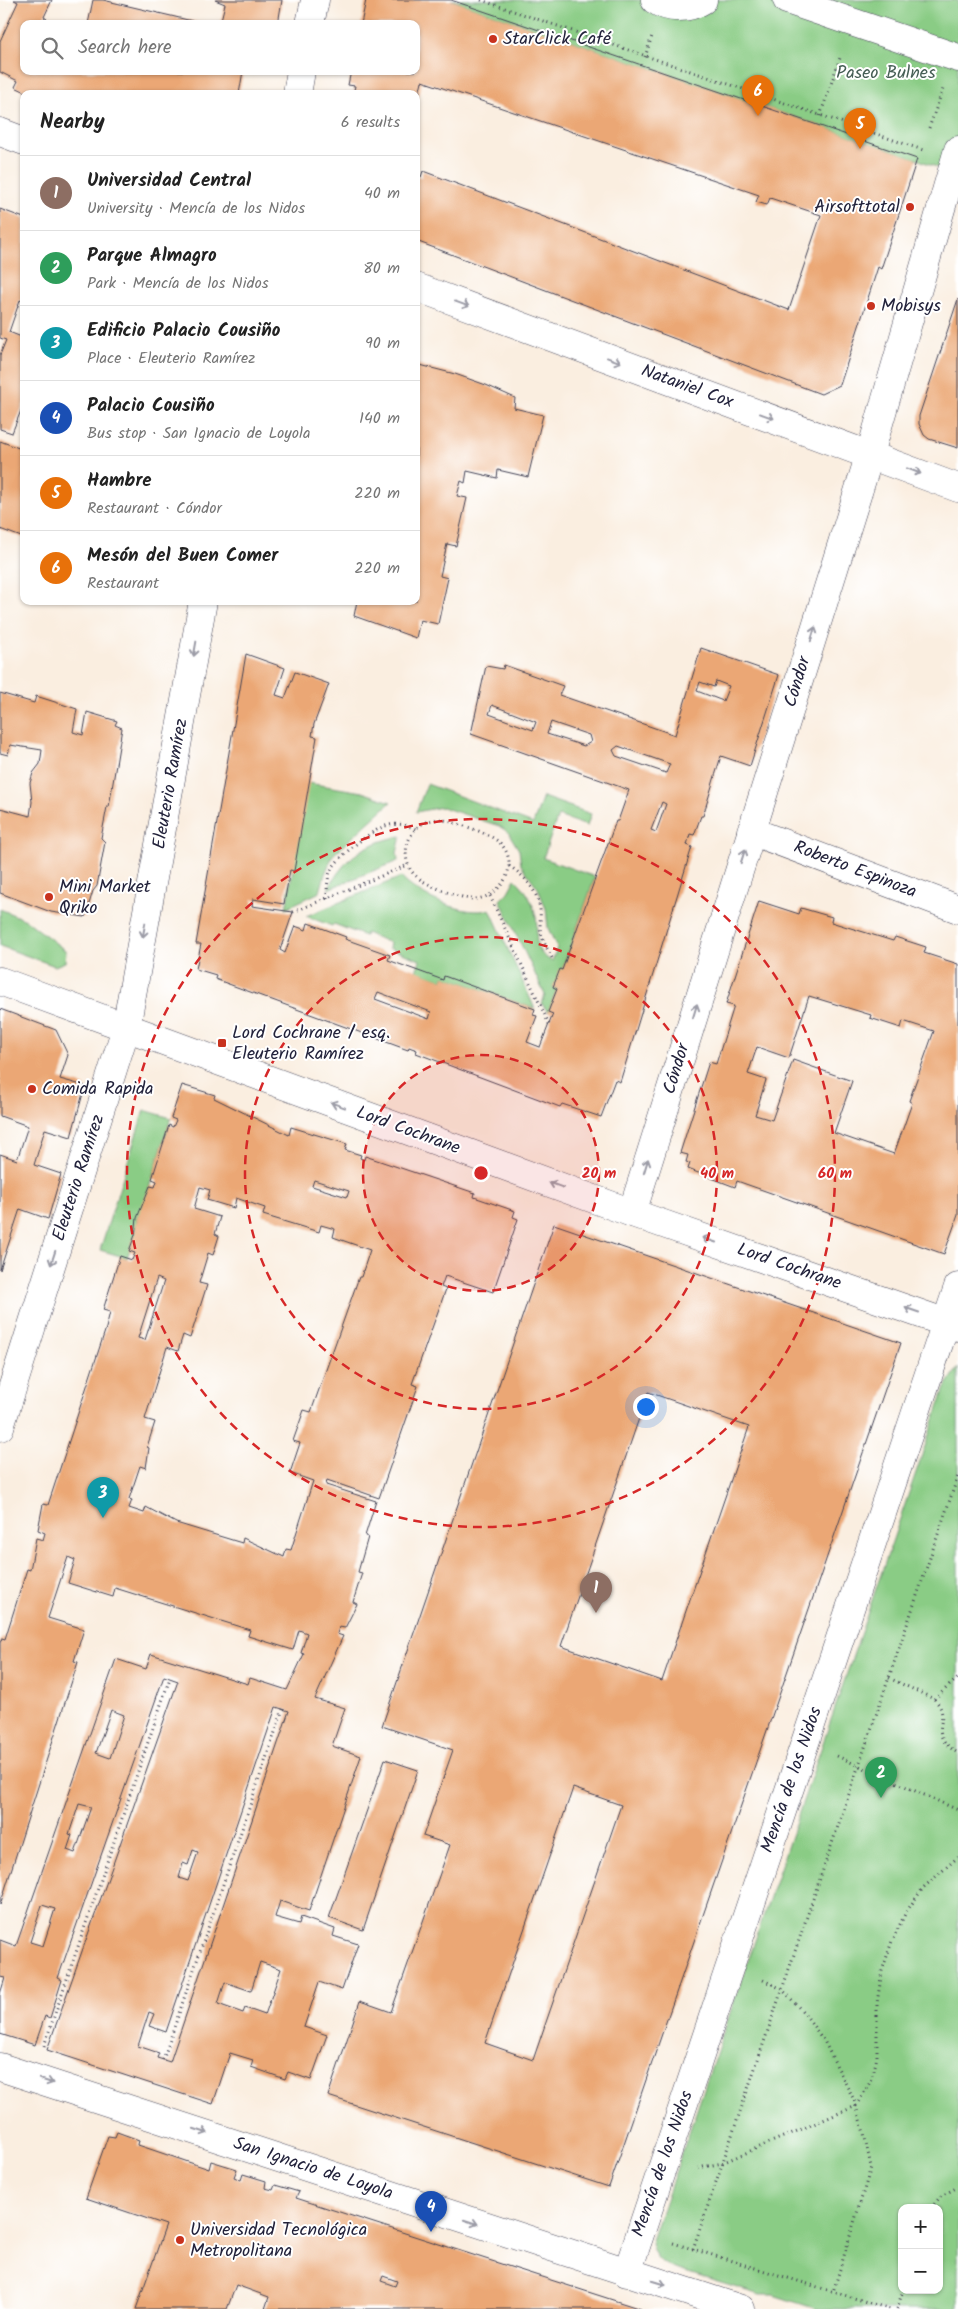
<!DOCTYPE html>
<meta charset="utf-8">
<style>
:root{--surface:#fff;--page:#f6f6f6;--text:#222;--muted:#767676;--line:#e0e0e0;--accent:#c8321e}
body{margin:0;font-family:Kalam,sans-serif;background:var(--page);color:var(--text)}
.controls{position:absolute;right:15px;bottom:15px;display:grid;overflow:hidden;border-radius:10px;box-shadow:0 1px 4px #0004}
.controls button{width:45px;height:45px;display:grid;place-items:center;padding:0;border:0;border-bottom:1px solid var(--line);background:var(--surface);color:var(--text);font:25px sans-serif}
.you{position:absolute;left:645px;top:1406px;width:18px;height:18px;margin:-12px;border:4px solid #fff;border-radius:50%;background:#1a73e8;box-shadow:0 0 0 8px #1a73e833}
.badge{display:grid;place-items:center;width:32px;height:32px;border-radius:50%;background:var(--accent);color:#fff;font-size:16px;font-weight:700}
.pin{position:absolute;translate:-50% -41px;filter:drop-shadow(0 1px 2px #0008)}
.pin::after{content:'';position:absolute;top:26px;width:18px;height:15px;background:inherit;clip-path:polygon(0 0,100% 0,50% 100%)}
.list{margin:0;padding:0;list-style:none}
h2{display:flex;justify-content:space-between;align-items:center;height:65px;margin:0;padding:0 20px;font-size:21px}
h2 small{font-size:16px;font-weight:400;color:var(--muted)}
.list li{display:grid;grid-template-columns:32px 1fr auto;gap:15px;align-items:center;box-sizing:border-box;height:75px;padding:0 20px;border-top:1px solid var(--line)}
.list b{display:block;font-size:19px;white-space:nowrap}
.list p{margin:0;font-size:16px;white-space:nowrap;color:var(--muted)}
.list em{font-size:16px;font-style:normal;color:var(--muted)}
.icon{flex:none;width:28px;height:28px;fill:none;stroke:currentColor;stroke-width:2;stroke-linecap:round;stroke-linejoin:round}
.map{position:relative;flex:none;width:958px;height:2309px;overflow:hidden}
.search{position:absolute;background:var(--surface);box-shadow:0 1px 4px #0004;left:20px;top:20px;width:400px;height:55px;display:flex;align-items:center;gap:12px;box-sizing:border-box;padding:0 18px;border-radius:10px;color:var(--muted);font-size:19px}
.panel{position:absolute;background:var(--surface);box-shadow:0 1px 4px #0004;left:20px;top:90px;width:400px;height:515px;border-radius:10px}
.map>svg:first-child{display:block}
.green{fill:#8acc85;stroke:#567760;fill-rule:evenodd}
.building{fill:#eba775;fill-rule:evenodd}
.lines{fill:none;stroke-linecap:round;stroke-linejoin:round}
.street-casing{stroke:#424154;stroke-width:29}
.secondary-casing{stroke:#424154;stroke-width:29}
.primary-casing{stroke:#424154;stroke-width:29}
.path{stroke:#424154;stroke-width:3;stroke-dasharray:1 4;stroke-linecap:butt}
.street{stroke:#fff;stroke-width:28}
.secondary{stroke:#fff;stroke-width:28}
.primary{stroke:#fff;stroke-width:28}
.oneway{stroke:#9c9ca7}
.ring{fill:none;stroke:#d62828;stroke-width:2.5;stroke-dasharray:9 6}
.poi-dot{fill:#c8321e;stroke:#fff;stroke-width:2}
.labels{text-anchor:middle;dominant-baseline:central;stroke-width:4;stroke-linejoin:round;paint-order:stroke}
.poi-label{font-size:18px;fill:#22223b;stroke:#fff;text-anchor:start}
.park-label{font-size:18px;fill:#465e55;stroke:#fff}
.street-label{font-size:18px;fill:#22223b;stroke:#fff}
.centre{fill:#d62828;stroke:#fff;stroke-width:2.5}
.ring-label{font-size:15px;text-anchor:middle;font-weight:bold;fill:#d62828;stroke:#fff;stroke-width:4;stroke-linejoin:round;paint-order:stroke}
</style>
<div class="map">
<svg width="958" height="2309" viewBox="0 0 958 2309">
<rect width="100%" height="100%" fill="#fff"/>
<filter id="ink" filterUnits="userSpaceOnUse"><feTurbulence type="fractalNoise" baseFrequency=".02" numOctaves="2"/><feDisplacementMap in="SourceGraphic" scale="10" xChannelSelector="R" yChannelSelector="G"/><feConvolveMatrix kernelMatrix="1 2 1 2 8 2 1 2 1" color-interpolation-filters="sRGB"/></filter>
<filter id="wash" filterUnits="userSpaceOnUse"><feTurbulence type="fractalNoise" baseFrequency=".0096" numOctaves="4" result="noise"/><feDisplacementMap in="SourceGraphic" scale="20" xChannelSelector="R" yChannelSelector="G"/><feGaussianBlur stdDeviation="1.12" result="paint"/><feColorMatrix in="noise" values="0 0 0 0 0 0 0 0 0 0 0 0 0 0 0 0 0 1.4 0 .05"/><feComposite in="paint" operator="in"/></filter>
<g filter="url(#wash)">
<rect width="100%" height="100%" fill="#faeee0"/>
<g class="green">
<path d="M 451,0 L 958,0 L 958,176 L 917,159 Z"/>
<path d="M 308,783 L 362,792 L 391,802 L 333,855 L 325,874 L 320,892 L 286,908 Z"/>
<path d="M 427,784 L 533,824 L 543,797 L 591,814 L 587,826 L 558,816 L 543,858 L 595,877 L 562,970 L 553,987 L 557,989 L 548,1012 L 542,1004 L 545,995 L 500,900 L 508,892 L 515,879 C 526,889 533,902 536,917 C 539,937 530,950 552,961 L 557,948 L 548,928 L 546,909 L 538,888 L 521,865 L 519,850 L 508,832 L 499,826 L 442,807 L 416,812 Z"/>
<path d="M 401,836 L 397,853 L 398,861 L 328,889 C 346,856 364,844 401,836 Z"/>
<path d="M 401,877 C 415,895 467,918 490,909 L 535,1009 L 444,976 L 443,980 L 416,971 L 420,960 L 389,948 L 390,943 L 366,933 L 365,936 L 334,924 L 332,926 L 306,916 Z"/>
<path d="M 0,909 L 26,920 L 66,951 L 65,962 L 55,966 L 0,946 Z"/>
<path d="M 144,1110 L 171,1118 L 144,1204 L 137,1218 L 135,1235 L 127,1258 L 100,1250 Z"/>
<path d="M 958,1368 L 958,2309 L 817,2309 L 773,2295 L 760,2295 L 672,2268 C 659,2262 654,2256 651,2243 L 945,1388 ZM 902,2208 L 939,2208 L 939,2290 L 902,2290 Z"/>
</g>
<g id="blocks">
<g class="building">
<path d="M 14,0 L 52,0 L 44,17 L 47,19 L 45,22 L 50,24 L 24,24 L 24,71 L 243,71 L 239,94 L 30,94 L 15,87 L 18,81 L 0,72 L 0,41 L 18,2 Z"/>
<path d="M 93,0 L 103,0 L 205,24 L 88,24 Z"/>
<path d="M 215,0 L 282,0 L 278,24 L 220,24 L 225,4 Z"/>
<path d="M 366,0 L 451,0 L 917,159 L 881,269 L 878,267 L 840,385 L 821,394 L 416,241 L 416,176 L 421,177 L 423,171 L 789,310 L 821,215 L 770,198 L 767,205 L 756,202 L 759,195 L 422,81 L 417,103 L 416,94 L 353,94 L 355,86 L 348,85 L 351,71 L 416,71 L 416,24 L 361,24 Z"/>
<path d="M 0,209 L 24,218 L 24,302 L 20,300 L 9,332 L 24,338 L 24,403 L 12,433 L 0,429 L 0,355 L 6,340 L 0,338 Z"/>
<path d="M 958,299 L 958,448 L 929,439 L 924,435 L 919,424 L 919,416 Z"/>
<path d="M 416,364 L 455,374 L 486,385 L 515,398 L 514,408 L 543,415 L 528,477 L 498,470 L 497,478 L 467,471 L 465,483 L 461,481 L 457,496 L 467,498 L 456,546 L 447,544 L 440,576 L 448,578 L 438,624 L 420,620 L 416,638 L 354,616 L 357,601 L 416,601 Z"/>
<path d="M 0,441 L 24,450 L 24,538 L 0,529 Z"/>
<path d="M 701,648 L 779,675 L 750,766 L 721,756 L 703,816 L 701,816 L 694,835 L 690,834 L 687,845 L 692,847 L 620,1082 L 615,1080 L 601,1117 L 562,1104 L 560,1107 L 416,1053 L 417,1050 L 409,1047 L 408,1050 L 215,979 L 216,975 L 196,969 L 201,944 L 196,944 L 246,654 L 285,668 L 276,695 L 285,698 L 295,672 L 329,684 L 314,724 L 312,736 L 317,737 L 294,871 L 290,870 L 284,904 L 253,899 L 252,906 L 293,912 L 280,950 L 285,953 L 295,926 L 306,930 L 308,923 L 346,937 L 345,939 L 390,955 L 388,960 L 443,980 L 444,976 L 535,1009 L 533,1015 L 537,1016 L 527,1042 L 540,1047 L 553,1014 L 548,1012 L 557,989 L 553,987 L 560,969 L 562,970 L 616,821 L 618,821 L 629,790 L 471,734 L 486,666 L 503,669 L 504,665 L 563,686 L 559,695 L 675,735 ZM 716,681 L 729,686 L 723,701 L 697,691 L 700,682 L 714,687 ZM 492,705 L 536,722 L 533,730 L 489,714 ZM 551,722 L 589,735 L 591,742 L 584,746 L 547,734 ZM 618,746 L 670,764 L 666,773 L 616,756 L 613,750 ZM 662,802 L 666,804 L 656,832 L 651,830 ZM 378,992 L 431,1012 L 429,1019 L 375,999 Z"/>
<path d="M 0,693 L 34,703 L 36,696 L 77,709 L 73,732 L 83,735 L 87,712 L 117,721 L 115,725 L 122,728 L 109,807 L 107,807 L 101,838 L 105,842 L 97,886 L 93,891 L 85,917 L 51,912 L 0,893 L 0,808 L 30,816 L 32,802 L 30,783 L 33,773 L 40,764 L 42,750 L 10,745 L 8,755 L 0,753 Z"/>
<path d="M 759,901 L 799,914 L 801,908 L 832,917 L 831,922 L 893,941 L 895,937 L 926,947 L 924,953 L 958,964 L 958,1215 L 944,1254 L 737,1181 L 735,1187 L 688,1169 L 690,1163 L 686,1162 L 688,1155 L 680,1153 L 709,1062 L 716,1064 L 734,1006 L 726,1004 ZM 809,996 L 871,1015 L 870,1018 L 901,1028 L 903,1021 L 934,1031 L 909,1101 L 912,1103 L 894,1154 L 834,1133 L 852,1081 L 793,1060 L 772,1120 L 755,1115 L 766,1080 L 748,1074 L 757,1047 L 789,1058 Z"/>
<path d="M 0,1009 L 56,1030 L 68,1055 L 60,1079 L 85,1086 L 71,1137 L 45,1129 L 34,1165 L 61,1174 L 48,1219 L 20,1209 L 0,1270 L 0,1154 L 17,1160 L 28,1126 L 0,1116 Z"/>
<path d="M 182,1085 L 215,1095 L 214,1098 L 289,1135 L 291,1127 L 347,1144 L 345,1150 L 361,1155 L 360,1158 L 364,1160 L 365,1156 L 475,1193 L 474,1197 L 515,1211 L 513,1217 L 518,1219 L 493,1292 L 445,1276 L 441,1287 L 446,1289 L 412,1384 L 418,1386 L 379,1498 L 327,1480 L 326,1485 L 376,1501 L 365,1536 L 368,1537 L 358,1572 L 362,1573 L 353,1602 L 357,1604 L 345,1628 L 339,1627 L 337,1634 L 343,1636 L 315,1699 L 345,1708 L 332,1746 L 361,1756 L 309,1911 L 280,1901 L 275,1917 L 299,1924 L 301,1917 L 335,1929 L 333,1936 L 358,1944 L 342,1990 L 319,1982 L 304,2027 L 327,2035 L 311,2080 L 288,2072 L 285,2079 L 251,2067 L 253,2060 L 230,2053 L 213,2104 L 47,2050 L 178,1681 L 164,1676 L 58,1978 L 62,1980 L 50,2018 L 45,2016 L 35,2045 L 0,2034 L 0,1994 L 5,1978 L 0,1977 L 0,1940 L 16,1946 L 116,1659 L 146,1669 L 151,1654 L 248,1684 L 250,1678 L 287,1690 L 304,1654 L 301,1653 L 307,1633 L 299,1630 L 293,1650 L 248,1636 L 250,1630 L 115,1588 L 113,1597 L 68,1583 L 75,1560 L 68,1557 L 48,1618 L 84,1629 L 74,1661 L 78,1662 L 0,1905 L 0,1643 L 2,1638 L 5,1639 L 27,1569 L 30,1570 L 36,1538 L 43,1540 L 45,1533 L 38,1530 L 43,1504 L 48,1505 L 106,1328 L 110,1312 L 103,1310 L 120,1256 L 132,1260 L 135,1253 L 129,1251 L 135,1235 L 137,1218 L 150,1186 L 155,1187 L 157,1181 L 152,1179 L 169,1125 L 173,1127 L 176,1120 L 171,1118 ZM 314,1180 L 349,1191 L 347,1197 L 312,1186 ZM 200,1187 L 210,1190 L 207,1200 L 234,1208 L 236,1198 L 265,1208 L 263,1215 L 319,1232 L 321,1225 L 335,1229 L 333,1237 L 370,1250 L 361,1277 L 359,1277 L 311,1412 L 304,1410 L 293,1441 L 300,1443 L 290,1473 L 313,1481 L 291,1550 L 286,1549 L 284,1557 L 243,1538 L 242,1543 L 176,1523 L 146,1507 L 144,1513 L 129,1508 L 132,1500 L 129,1499 L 140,1466 L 146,1468 L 149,1448 L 147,1447 L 155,1422 L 145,1419 L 167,1347 L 178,1351 L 183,1335 L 190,1338 L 207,1285 L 199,1283 L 208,1253 L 213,1255 L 219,1236 L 215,1234 L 220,1217 L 194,1209 ZM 157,1278 L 164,1281 L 145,1340 L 138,1338 ZM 276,1707 L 289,1711 L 170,2062 L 157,2058 L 159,2053 L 138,2046 L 149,2012 L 154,2014 L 149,2026 L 166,2032 ZM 111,1710 L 124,1715 L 110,1758 L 96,1753 ZM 79,1804 L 91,1807 L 75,1853 L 67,1850 L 72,1835 L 69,1834 ZM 193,1850 L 198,1852 L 188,1881 L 179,1878 L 183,1863 L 188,1865 ZM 42,1905 L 55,1909 L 43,1946 L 30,1942 ZM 260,1962 L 281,1969 L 265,2015 L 245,2008 L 243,2013 L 218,2004 L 225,1982 L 251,1991 Z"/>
<path d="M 554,1224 L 901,1343 L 609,2187 L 328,2096 L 360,2001 L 391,2012 L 450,1845 L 423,1836 L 453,1750 L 382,1726 ZM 648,1392 L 749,1427 L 662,1681 L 561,1646 ZM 573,1788 L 621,1805 L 533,2060 L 485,2043 Z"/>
<path d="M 385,1759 L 418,1770 L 363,1930 L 329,1918 Z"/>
<path d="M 117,2132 L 139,2140 L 138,2145 L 209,2169 L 211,2161 L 237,2169 L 234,2177 L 241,2180 L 243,2174 L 266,2181 L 265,2188 L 273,2190 L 275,2185 L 299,2192 L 296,2198 L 641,2309 L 265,2309 L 269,2297 L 236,2285 L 227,2309 L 136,2309 L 166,2225 L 86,2198 L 108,2136 L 115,2137 ZM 383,2276 L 397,2281 L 395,2286 L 381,2281 Z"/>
</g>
</g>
</g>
<g filter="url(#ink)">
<use href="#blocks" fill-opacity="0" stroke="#424154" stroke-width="1"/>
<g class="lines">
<defs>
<g id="street">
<path d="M 655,0 C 669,10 689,9 703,0"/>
<path d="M 787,0 L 958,58"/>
<path d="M 751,831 L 958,909"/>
<path d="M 632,1213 L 870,454 L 958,150"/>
<path d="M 627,2273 L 958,1287"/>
</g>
<g id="secondary">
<path d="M 310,24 L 315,0"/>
<path d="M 297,94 L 301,71"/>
<path d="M 0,981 L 632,1213 L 958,1327"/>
<path d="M 0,1427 L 126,1028 L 203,601"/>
<path d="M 0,2067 L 741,2309"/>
</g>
<g id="primary">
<path d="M 0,132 L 24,141"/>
<path d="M 416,287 L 958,488"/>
</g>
</defs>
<use href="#street" class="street-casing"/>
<use href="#secondary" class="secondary-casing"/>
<use href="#primary" class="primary-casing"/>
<g class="path">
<path d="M 481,0 L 923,150"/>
<path d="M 645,57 L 652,36"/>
<path d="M 820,116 L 841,55"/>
<path d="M 929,128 L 943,89"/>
<path d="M 440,819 C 456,823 488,832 500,843 C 522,865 500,900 472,899 C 460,898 425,885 416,876 C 401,863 404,838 419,826 C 425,821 432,820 440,819 Z"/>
<path d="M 509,866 C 525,876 537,890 540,909 C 541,917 539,925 541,933 C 543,942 548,950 552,958"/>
<path d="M 490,896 L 549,1024"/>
<path d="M 327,899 C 327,890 327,881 330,872 C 337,857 373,828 389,825 C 399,823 407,825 416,829"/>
<path d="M 293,912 L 408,865"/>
<path d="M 889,1678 L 934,1699 C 955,1719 923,1732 958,1753"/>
<path d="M 934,1699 L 958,1678"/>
<path d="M 837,1756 L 958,1810"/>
<path d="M 763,1980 L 782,1989 L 805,2014 L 824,2041 L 854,2100 L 864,2133 L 871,2167 L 833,2292"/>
<path d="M 44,2046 L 170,1678"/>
<path d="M 163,2060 L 283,1709"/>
<path d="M 698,2168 L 722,2163 L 856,2106 L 872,2079 L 877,2057 L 877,2003 L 882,1971 L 892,1941 L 906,1912 L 923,1888 L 958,1857"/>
<path d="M 931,2208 L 941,2196 L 958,2187"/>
<path d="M 673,2243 L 890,2309"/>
<path d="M 693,2249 L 958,1476"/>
<path d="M 897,2309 L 903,2290"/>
</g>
<use href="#street" class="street"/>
<use href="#secondary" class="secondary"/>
<use href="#primary" class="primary"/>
</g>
<defs><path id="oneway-shaft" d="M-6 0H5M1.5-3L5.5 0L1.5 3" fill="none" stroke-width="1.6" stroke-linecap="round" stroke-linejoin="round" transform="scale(1.25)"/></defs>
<g class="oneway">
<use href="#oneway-shaft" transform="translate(462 304) rotate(20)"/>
<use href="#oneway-shaft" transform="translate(614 360) rotate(20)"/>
<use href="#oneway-shaft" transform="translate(767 416) rotate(20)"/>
<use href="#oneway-shaft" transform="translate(914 471) rotate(21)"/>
<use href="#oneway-shaft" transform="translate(813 634) rotate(-73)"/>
<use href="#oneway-shaft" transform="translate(195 649) rotate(100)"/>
<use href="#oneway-shaft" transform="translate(743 856) rotate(-72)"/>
<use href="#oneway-shaft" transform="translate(144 930) rotate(100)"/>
<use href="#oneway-shaft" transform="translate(695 1011) rotate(-73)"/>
<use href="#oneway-shaft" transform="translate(338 1105) rotate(-160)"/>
<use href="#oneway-shaft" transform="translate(646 1166) rotate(-73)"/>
<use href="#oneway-shaft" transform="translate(556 1185) rotate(-160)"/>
<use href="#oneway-shaft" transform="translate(709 1240) rotate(-161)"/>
<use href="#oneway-shaft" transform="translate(53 1258) rotate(108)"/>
<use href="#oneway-shaft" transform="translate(912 1310) rotate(-161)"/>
<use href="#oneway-shaft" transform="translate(46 2081) rotate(18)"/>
<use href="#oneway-shaft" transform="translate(201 2131) rotate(18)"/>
<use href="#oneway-shaft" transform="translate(471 2222) rotate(18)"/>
<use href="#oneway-shaft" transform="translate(659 2283) rotate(17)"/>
</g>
</g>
<circle cx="481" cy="1173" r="118" fill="#d62828" fill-opacity=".12"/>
<g class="ring">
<circle cx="481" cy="1173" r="118"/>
<circle cx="481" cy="1173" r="236"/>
<circle cx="481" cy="1173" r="354"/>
</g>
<g class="poi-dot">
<circle cx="493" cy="39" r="5"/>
<circle cx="910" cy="207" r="5"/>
<circle cx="871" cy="306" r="5"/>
<circle cx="49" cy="897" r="5"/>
<rect x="217" y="1038" width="10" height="10" rx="2.5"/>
<circle cx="32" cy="1089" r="5"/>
<circle cx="180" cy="2240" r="5"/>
</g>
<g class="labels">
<g class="poi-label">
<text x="503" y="39">StarClick Café</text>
<text x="900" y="207" text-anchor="end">Airsofttotal</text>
<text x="881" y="306">Mobisys</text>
<text x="59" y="887">Mini Market<tspan x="59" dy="21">Qriko</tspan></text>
<text x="232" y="1033">Lord Cochrane / esq.<tspan x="232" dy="21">Eleuterio Ramírez</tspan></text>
<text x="42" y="1089">Comida Rapida</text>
<text x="190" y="2230">Universidad Tecnológica<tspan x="190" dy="21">Metropolitana</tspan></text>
</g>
<g class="park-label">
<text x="886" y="73">Paseo Bulnes</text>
</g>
<g class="street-label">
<text transform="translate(687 387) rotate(20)">Nataniel Cox</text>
<text transform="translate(798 682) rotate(-73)">Cóndor</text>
<text transform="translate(171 784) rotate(-80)">Eleuterio Ramírez</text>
<text transform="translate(855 870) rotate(21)">Roberto Espinoza</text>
<text transform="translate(677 1069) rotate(-73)">Cóndor</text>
<text transform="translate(408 1131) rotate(20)">Lord Cochrane</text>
<text transform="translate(79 1178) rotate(-72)">Eleuterio Ramírez</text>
<text transform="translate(789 1267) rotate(19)">Lord Cochrane</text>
<text transform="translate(792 1780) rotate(-71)">Mencía de los Nidos</text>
<text transform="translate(663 2164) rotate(-71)">Mencía de los Nidos</text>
<text transform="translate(313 2169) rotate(18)">San Ignacio de Loyola</text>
</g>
</g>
<circle cx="481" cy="1173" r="8" class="centre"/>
<g class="ring-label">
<text x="599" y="1178">20 m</text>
<text x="717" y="1178">40 m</text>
<text x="835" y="1178">60 m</text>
</g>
</svg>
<div class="controls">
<button>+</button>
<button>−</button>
</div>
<div class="you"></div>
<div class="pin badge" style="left:596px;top:1613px;background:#8d6e63">1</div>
<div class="pin badge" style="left:881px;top:1798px;background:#2e9e5b">2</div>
<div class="pin badge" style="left:103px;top:1518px;background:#0f9aa8">3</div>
<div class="pin badge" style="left:431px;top:2232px;background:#1a4fb4">4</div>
<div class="pin badge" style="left:860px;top:149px;background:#e8710a">5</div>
<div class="pin badge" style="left:758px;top:116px;background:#e8710a">6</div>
<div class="search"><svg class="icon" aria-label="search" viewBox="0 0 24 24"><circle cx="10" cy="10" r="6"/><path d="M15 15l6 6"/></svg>Search here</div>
<section class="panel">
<h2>Nearby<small>6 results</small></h2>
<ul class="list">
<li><span class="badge" style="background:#8d6e63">1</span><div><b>Universidad Central</b><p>University · Mencía de los Nidos</p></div><em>40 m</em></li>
<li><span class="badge" style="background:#2e9e5b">2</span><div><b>Parque Almagro</b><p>Park · Mencía de los Nidos</p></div><em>80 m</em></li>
<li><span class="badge" style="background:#0f9aa8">3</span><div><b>Edificio Palacio Cousiño</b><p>Place · Eleuterio Ramírez</p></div><em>90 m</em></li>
<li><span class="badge" style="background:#1a4fb4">4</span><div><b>Palacio Cousiño</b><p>Bus stop · San Ignacio de Loyola</p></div><em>140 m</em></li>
<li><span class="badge" style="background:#e8710a">5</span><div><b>Hambre</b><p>Restaurant · Cóndor</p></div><em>220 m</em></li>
<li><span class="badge" style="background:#e8710a">6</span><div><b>Mesón del Buen Comer</b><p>Restaurant</p></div><em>220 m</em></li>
</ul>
</section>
</div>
